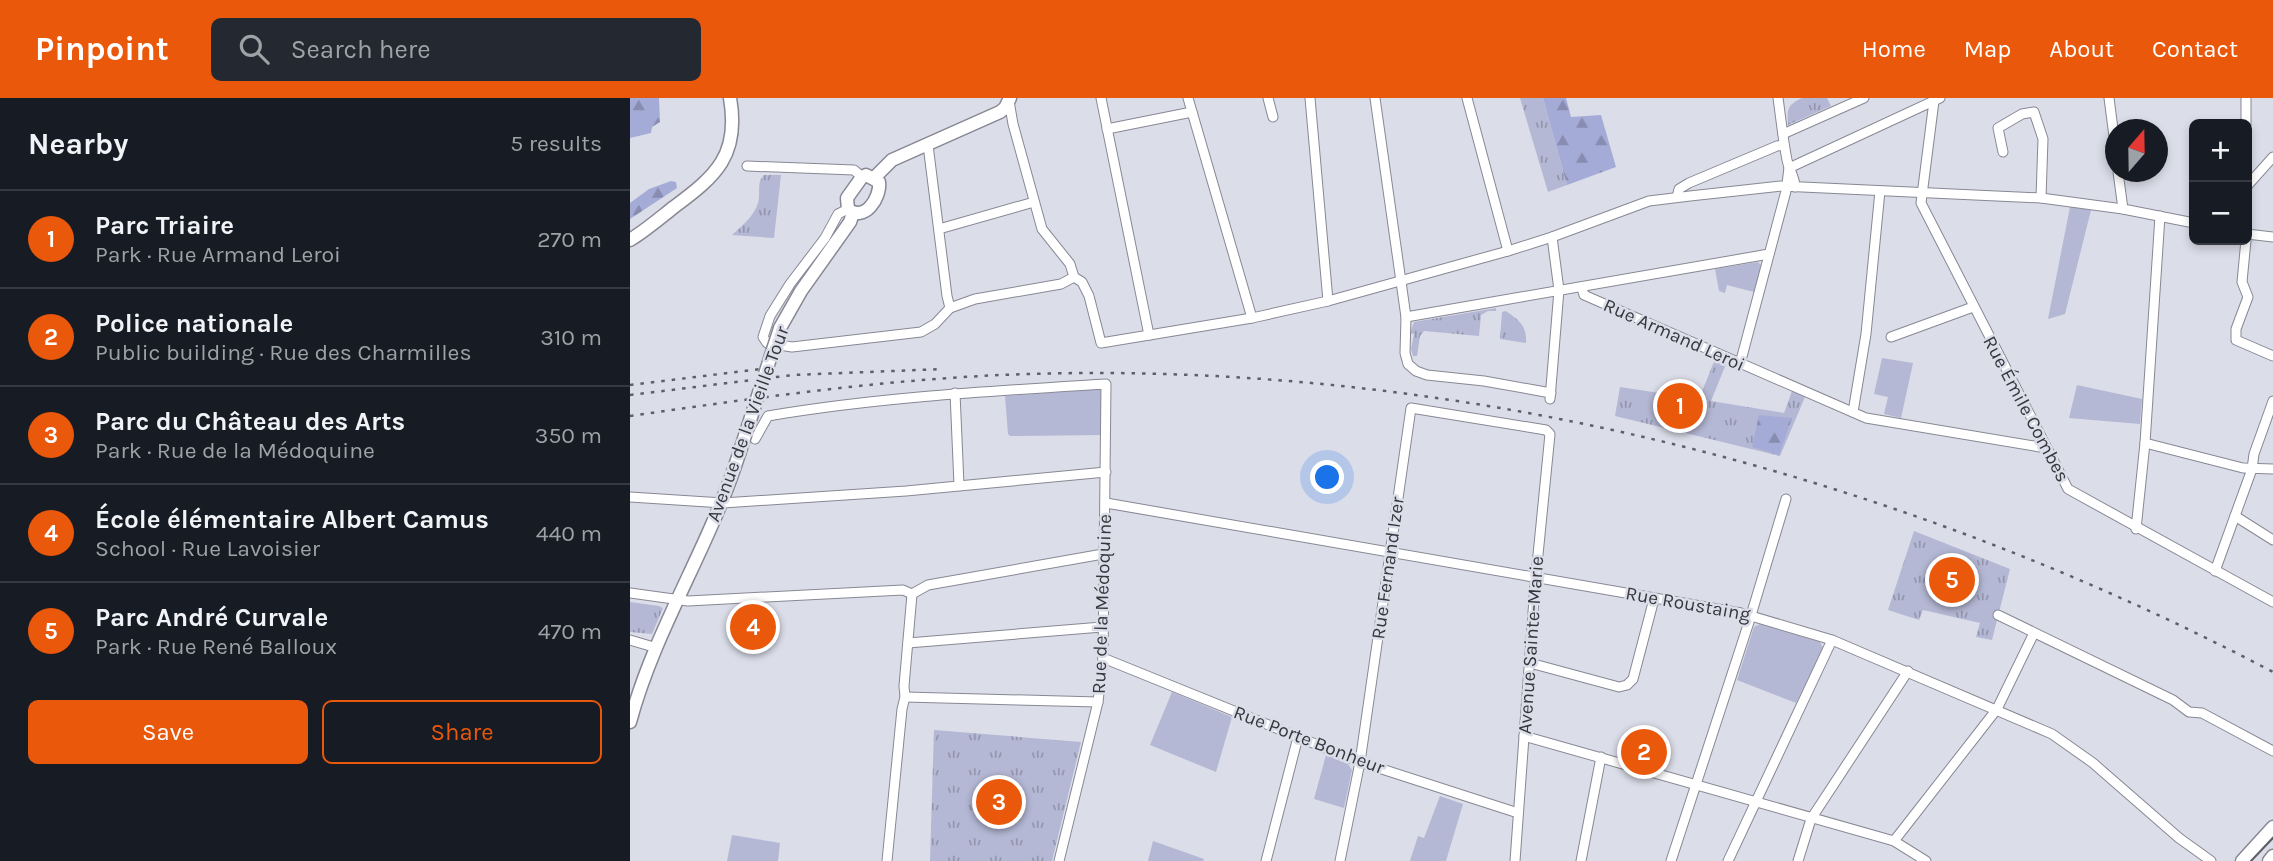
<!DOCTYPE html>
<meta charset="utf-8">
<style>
:root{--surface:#171b24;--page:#242831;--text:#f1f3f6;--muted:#9ea1a6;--line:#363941;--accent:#ea580c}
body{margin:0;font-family:Karla,sans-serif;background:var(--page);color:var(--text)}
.controls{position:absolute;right:21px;top:21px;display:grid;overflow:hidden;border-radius:10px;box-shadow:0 4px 10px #0003}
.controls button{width:63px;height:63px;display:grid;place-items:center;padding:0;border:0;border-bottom:2px solid var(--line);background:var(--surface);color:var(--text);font:35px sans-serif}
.compass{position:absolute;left:1475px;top:21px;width:63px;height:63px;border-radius:50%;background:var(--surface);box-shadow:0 4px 10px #0003;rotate:20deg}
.you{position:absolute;left:698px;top:380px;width:24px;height:24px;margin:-18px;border:5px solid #fff;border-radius:50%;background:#1a73e8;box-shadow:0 0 0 10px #1a73e833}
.badge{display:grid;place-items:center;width:46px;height:46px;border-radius:50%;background:var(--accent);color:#fff;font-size:23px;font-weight:700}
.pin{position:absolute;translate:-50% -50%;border:4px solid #fff;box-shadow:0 2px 7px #0006}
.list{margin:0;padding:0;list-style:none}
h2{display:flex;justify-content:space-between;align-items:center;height:91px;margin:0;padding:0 28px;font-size:30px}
h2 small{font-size:23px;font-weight:400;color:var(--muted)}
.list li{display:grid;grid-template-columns:46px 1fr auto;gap:21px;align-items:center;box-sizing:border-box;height:98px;padding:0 28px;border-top:2px solid var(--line)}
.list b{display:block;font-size:26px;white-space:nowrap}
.list p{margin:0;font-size:23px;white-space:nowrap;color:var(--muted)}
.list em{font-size:23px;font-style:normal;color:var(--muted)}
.actions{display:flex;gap:14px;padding:21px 28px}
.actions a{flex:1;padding:16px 0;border:2px solid var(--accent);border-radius:10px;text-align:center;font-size:24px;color:var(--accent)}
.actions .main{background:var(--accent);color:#fff}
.icon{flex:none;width:38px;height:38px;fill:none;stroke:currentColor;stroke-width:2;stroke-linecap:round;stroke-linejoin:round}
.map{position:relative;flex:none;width:1643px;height:763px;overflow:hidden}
header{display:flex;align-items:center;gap:42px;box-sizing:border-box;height:98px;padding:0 35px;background:var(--accent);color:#fff}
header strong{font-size:33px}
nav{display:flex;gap:38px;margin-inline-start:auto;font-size:24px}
.search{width:490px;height:63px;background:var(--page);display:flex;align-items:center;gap:18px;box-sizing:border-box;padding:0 24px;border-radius:10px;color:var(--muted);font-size:26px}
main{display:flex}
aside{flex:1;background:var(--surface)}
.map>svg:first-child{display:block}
.grass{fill:url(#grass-tufts)}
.forest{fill:url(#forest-firs)}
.garden{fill:#b4b8d4}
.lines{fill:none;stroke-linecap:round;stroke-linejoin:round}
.street-casing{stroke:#878894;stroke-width:11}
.secondary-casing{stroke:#878894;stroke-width:15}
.street{stroke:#fff;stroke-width:9}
.secondary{stroke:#fff;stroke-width:12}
.tram{stroke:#5f6067;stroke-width:2}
.rail{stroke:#5f6067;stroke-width:2.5;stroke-dasharray:3.5 7;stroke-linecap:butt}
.secondary-bridge-casing{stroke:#878894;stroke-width:15;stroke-linecap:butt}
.secondary-bridge{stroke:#fff;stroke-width:12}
.labels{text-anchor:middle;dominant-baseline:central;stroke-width:5;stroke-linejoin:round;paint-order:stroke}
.street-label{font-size:19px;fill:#36373c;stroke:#dbdde9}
</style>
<header>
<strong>Pinpoint</strong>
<div class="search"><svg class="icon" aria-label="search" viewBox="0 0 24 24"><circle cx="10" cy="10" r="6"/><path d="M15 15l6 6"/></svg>Search here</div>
<nav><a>Home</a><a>Map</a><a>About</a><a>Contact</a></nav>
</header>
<main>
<aside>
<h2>Nearby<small>5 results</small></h2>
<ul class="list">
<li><span class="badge">1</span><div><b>Parc Triaire</b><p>Park · Rue Armand Leroi</p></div><em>270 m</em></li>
<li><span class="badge">2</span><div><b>Police nationale</b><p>Public building · Rue des Charmilles</p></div><em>310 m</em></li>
<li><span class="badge">3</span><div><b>Parc du Château des Arts</b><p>Park · Rue de la Médoquine</p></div><em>350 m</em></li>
<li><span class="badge">4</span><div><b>École élémentaire Albert Camus</b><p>School · Rue Lavoisier</p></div><em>440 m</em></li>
<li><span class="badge">5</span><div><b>Parc André Curvale</b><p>Park · Rue René Balloux</p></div><em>470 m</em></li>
</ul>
<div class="actions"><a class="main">Save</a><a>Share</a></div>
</aside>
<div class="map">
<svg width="1643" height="763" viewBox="0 0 1643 763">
<defs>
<pattern id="grass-tufts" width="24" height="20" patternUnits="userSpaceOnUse" patternTransform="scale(1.75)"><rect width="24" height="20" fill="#b4b8d4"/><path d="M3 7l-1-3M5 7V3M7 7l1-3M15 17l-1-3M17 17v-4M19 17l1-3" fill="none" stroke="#9396ad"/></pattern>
<pattern id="forest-firs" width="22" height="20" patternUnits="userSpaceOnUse" patternTransform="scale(1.75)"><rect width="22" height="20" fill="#a5abd7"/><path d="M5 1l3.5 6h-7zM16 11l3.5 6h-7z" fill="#878cb0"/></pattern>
</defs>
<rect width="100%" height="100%" fill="#dbdde9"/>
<g class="grass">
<path d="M 890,0 L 913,0 L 937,87 L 918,94 Z"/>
<path d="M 1172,0 L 1197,0 L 1201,8 L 1158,27 C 1157,11 1157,7 1172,0 Z"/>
<path d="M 134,77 L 151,77 L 144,140 L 102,137 C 112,128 124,118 128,105 C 131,94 126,85 134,77 Z"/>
<path d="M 866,210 L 866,213 L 858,213 L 851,217 L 849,238 L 794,233 L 790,238 L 787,258 L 783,258 L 781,251 L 784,236 L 780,235 L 784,224 Z"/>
<path d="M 876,213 C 889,222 897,228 896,245 L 870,241 L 872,214 Z"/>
<path d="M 1085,261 L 1096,266 L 1081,303 L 1154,315 L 1162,293 L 1175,299 L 1150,358 L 985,318 L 990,289 L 1069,301 Z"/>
<path d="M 1284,433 L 1380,471 L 1362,542 L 1346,539 L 1350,525 L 1293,512 L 1289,522 L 1258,512 Z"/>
<path d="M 0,504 L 29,508 L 33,510 L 22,536 L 0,534 Z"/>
<path d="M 304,632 L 451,644 L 422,763 L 300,763 Z"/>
</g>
<g class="forest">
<path d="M 0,0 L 29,0 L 30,24 L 22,29 L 21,35 L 0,40 Z"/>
<path d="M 913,0 L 936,0 L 941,19 L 971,17 L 986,69 L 937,87 Z"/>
<path d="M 41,83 L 46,84 L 47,90 L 0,121 L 0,105 L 19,91 Z"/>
<path d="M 1129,317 L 1162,320 L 1149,357 L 1122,349 Z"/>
</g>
<g class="garden">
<path d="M 1440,109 L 1461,112 L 1435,216 L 1418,221 Z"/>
<path d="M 1128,164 L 1131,167 L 1124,194 L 1097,187 L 1095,195 L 1089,193 L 1085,171 Z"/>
<path d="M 1252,260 L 1283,265 L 1271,320 L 1254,316 L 1258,299 L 1244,296 Z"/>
<path d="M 1447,287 L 1512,301 L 1510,326 L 1439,320 Z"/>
<path d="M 992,290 L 1063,301 C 1043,314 1012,301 991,295 Z"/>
<path d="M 471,291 L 472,337 L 380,338 L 378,336 L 375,298 Z"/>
<path d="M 1130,526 L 1190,544 L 1193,550 L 1166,605 L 1107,582 L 1124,529 Z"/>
<path d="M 542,594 L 602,619 L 586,674 L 520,647 Z"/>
<path d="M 696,657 L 718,666 L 722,672 L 714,710 L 684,701 Z"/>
<path d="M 810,698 L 833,706 L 816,763 L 780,763 L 788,738 L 794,740 Z"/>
<path d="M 102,737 L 150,745 L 148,763 L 97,763 Z"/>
<path d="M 523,743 L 574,761 L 573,763 L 518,763 Z"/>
</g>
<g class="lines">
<defs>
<g id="street">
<path d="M 471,0 L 519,237"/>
<path d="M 558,0 L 622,220"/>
<path d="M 638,0 L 643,19"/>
<path d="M 680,0 L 698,203"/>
<path d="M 745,0 L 776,219 L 775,255 L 778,266 L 786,273 L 797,277 L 854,283 L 921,295"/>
<path d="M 837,0 L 878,153"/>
<path d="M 1148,0 C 1151,21 1153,42 1157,62 C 1159,72 1165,79 1165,89"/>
<path d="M 1479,0 L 1486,54"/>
<path d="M 379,3 L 383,26 L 412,131 L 440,166 L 444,179 L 452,184 L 459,198 L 471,245 L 622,220 L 698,203 L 878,153 L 922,139 L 1019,103 L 1060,98 L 1151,88 L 1411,100 L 1493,111 L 1564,125"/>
<path d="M 1304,3 L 1291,105 L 1438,391 L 1643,504"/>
<path d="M 1616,26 L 1616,0"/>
<path d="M 477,31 L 562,14"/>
<path d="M 1153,36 L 1234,0"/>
<path d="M 298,47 L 317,198 L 320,210"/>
<path d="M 1373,54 L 1368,30 L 1392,16 L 1404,14 L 1413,41 L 1411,100"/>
<path d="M 117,68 L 224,72 L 232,79"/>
<path d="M 1159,70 L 1310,0"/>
<path d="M 1488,74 L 1493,111"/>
<path d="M 1617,88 L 1643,59"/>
<path d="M 1047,99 L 1049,91 L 1059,85 L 1147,48 L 1154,47"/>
<path d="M 218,111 L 208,116 L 195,140 L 160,186 L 140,218 L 133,239 L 137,245 L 162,249 L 291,234 L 305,226 L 320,210 L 345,201 L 431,186 L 444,179"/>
<path d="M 309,131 L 404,104"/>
<path d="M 1617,136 L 1643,139"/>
<path d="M 1616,142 L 1612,184 L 1618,199 L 1606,231 L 1606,242 L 1643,258"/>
<path d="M 952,190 L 954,197 L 1236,320 L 1416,350"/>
<path d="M 776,219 L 1139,156"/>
<path d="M 1261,239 L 1343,209"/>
<path d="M 1110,266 L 1156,93 L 1159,70"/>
<path d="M 325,295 L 329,387"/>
<path d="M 920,301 L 929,192 L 922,139"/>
<path d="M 1223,314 L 1236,236 L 1250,93"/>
<path d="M 125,341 L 138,318 C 250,299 363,293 476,286 L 473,560 L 468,604 L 429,763"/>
<path d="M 1515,345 L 1613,370 L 1643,371"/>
<path d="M 0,399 L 93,405 L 276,393 L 476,374"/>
<path d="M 476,405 L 1111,515 L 1202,542 L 1422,636 L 1463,665 L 1549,740 L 1581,763"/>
<path d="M 1605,418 L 1643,442"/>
<path d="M 1506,431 L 1515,345 L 1530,118"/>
<path d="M 1585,473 L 1622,371 L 1624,356 L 1643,303"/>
<path d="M 0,495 L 58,503 L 273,492 L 282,496"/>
<path d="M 282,496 L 298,487 L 473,456"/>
<path d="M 1368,517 L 1543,602 L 1559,614 L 1572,615 L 1643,653"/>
<path d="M 0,542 L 27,550"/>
<path d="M 278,545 L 472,529"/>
<path d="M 473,560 L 730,664 L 888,715"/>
<path d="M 900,565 L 989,589 L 997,587 L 1003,581 L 1024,501"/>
<path d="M 275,599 L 468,604"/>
<path d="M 894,638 L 1264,743 L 1296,763"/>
<path d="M 1264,743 L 1367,611 L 1404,535"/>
<path d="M 257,763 L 272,611 L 275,599 L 274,588 L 282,496"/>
<path d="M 636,763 L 668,639"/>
<path d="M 710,763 L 730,664 L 781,310 L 916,332 L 920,336 L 905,487 L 885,763"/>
<path d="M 951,763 L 971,659"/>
<path d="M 1041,763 L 1119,524 L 1156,401"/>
<path d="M 1098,763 L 1202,542"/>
<path d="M 1168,763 L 1181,721 L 1278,573"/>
</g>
<g id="secondary">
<path d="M 236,77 L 249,84 C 251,100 234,125 218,111 L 217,100 L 232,79 Z"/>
<path d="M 244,80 L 262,62 L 370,14 L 375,10 L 380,0"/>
<path d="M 0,142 C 16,132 30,120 44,109 C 86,78 110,57 100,0"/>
<path d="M 150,230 L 171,193 L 220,124 L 223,115"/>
<path d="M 0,624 C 25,531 80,448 109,356"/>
<path d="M 1612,763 L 1643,729"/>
<path d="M 1639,763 L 1643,758"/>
</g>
</defs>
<use href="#street" class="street-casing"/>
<use href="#secondary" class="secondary-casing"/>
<use href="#street" class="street"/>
<use href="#secondary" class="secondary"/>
<path class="tram" d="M 1621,763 L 1643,740"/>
<g class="rail">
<path d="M 0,287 L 139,270"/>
<path d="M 0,297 L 163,277 L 313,271"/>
<path d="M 0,318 C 132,299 264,280 398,276 C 828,263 1263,374 1643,574"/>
</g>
<defs>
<path id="secondary-bridge" d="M 109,356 L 150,230"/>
</defs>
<use href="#secondary-bridge" class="secondary-bridge-casing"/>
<use href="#secondary-bridge" class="secondary-bridge"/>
</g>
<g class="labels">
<g class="street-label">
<text transform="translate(1044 237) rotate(24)">Rue Armand Leroi</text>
<text transform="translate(1396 311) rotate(62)">Rue Émile Combes</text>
<text transform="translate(118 326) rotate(-70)">Avenue de la Vieille Tour</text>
<text transform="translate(758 470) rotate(-82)">Rue Fernand Izer</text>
<text transform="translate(472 506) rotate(-88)">Rue de la Médoquine</text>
<text transform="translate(1058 506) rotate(10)">Rue Roustaing</text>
<text transform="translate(901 547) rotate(-86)">Avenue Sainte-Marie</text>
<text transform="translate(679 642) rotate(21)">Rue Porte Bonheur</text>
</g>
</g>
</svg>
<div class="controls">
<button>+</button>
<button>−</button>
</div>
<svg class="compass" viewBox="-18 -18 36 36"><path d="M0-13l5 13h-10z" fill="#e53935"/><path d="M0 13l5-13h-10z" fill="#9ea1a6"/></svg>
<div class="you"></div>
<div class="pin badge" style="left:1050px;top:308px">1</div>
<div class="pin badge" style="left:1014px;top:654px">2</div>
<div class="pin badge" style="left:369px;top:704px">3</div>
<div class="pin badge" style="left:123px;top:529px">4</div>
<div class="pin badge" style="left:1322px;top:482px">5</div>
</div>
</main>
